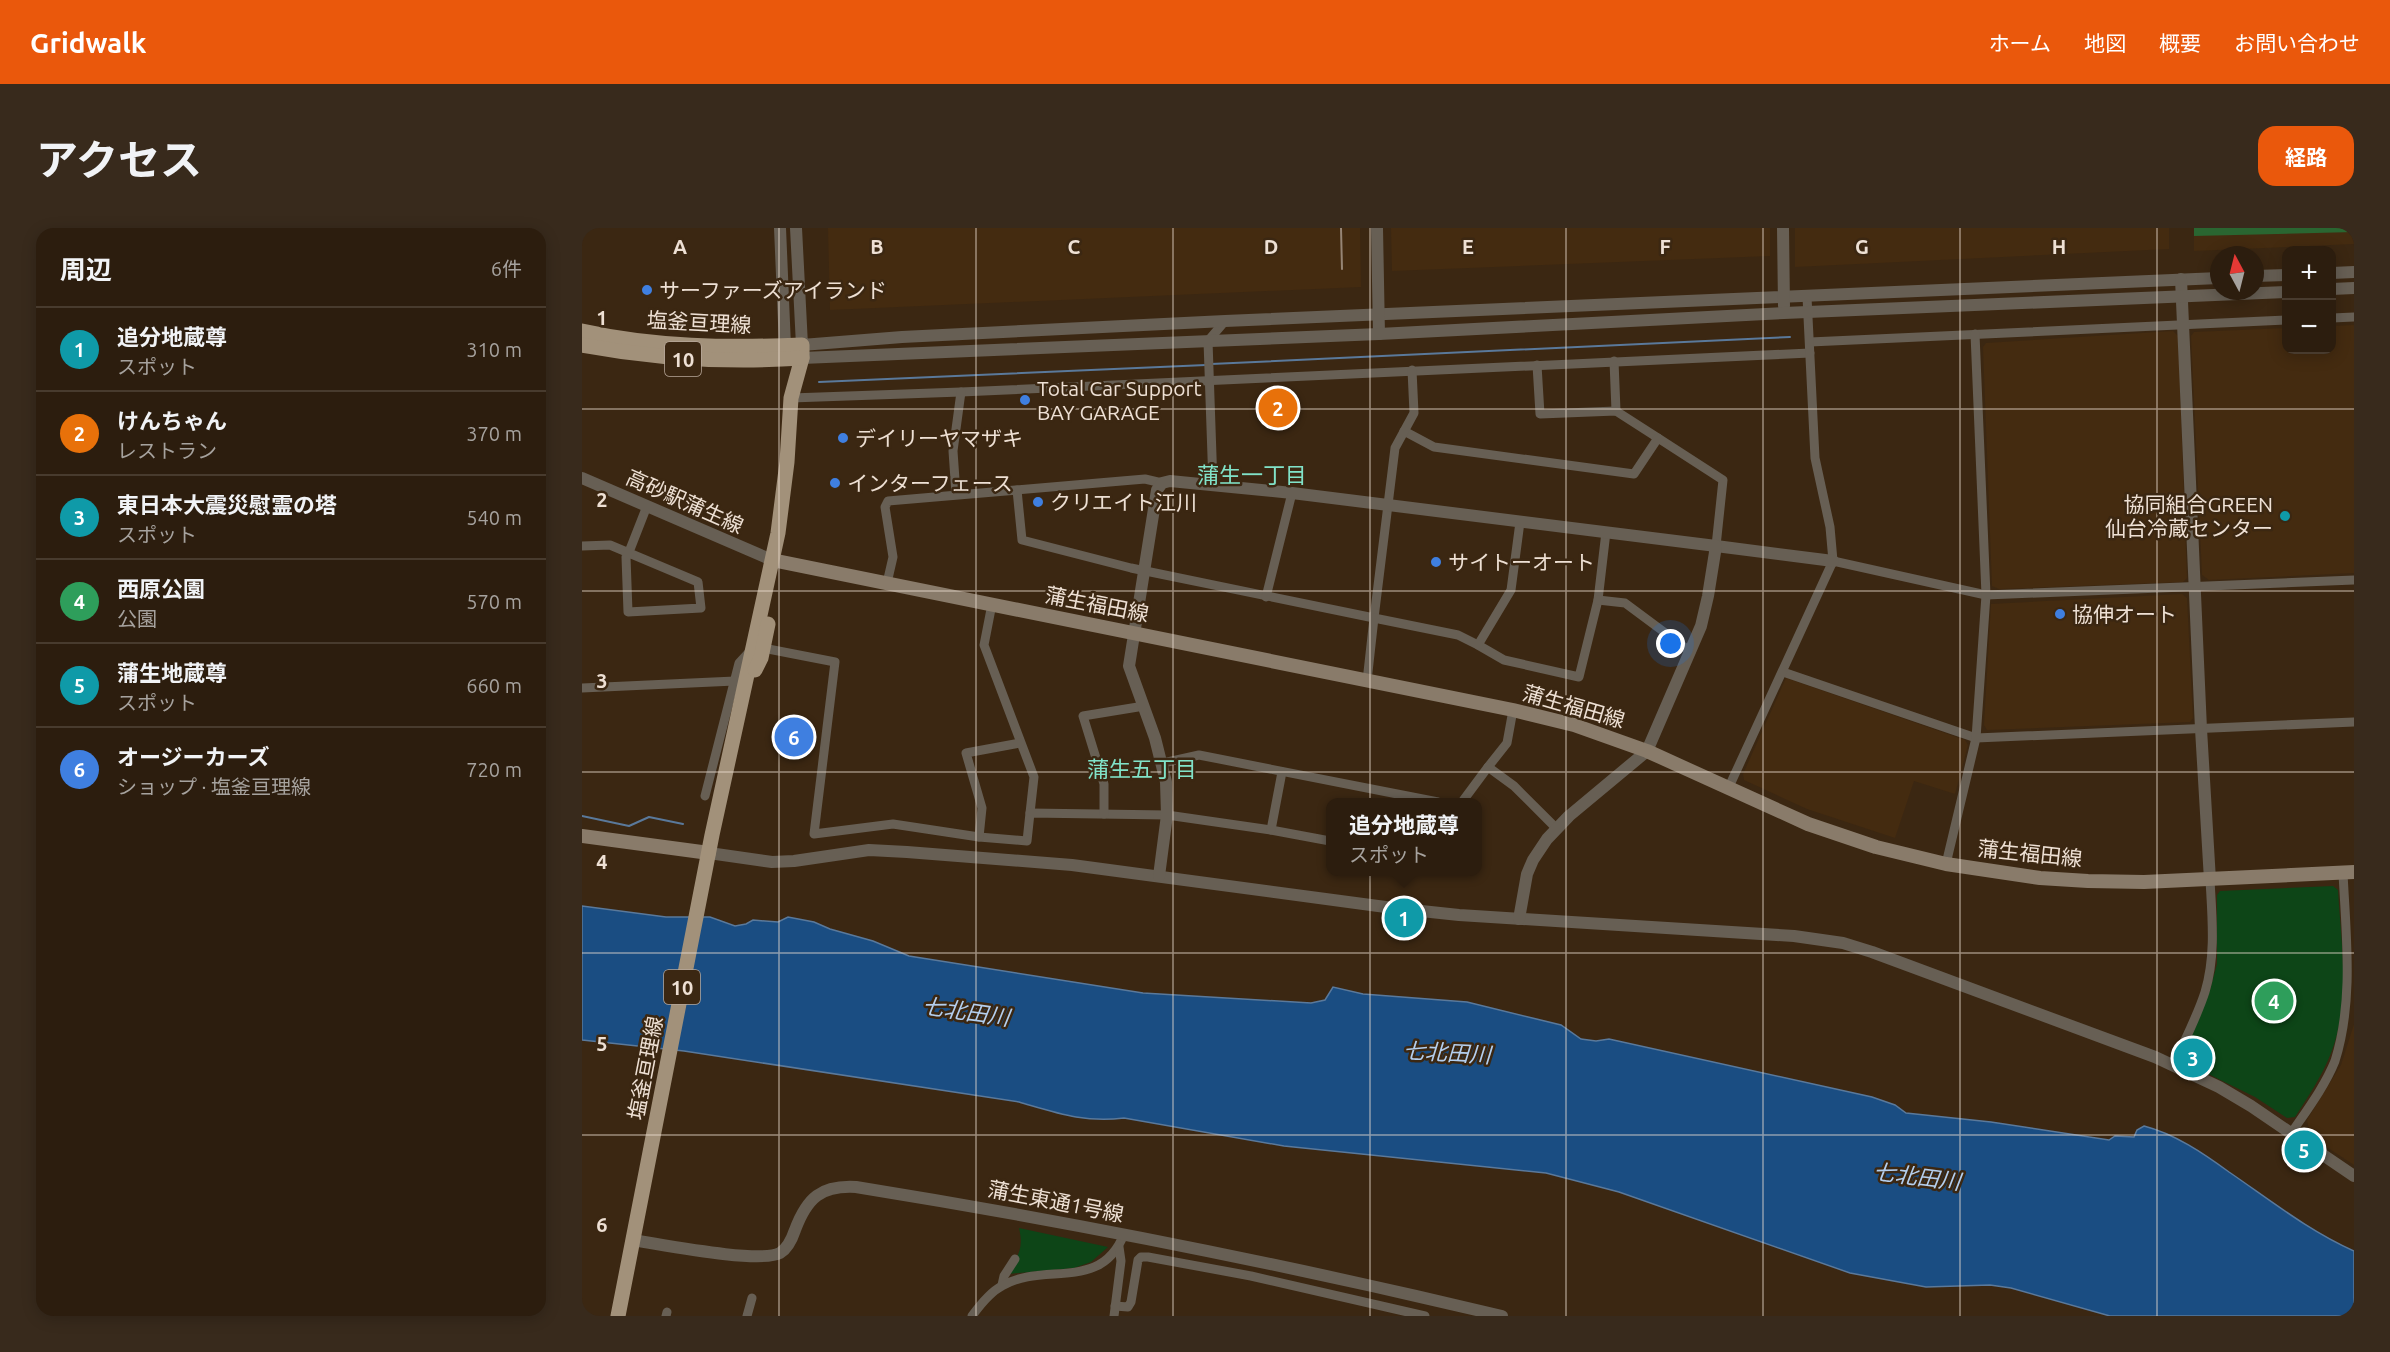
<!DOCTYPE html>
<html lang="ja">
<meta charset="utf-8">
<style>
:root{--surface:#2c1d0e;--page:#382a1c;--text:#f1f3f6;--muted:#a6a29e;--line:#483b2e;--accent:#ea580c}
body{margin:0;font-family:Ubuntu,"Noto Sans JP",sans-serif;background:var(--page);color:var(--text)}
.controls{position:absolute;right:18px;top:18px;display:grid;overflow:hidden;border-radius:12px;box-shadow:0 3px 15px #0003}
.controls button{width:54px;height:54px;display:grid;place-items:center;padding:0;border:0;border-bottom:2px solid var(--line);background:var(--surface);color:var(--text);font:30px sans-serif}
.compass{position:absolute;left:1628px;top:18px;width:54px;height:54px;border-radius:50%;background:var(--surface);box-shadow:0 3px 15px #0003;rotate:353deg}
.you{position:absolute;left:1089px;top:416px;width:21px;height:21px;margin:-15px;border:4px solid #fff;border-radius:50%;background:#1a73e8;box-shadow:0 0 0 9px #1a73e833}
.badge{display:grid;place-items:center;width:39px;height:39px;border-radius:50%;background:var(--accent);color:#fff;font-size:20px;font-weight:700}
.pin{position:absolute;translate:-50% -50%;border:3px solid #fff;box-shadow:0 2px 6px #0006}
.popup{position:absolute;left:744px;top:570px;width:156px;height:78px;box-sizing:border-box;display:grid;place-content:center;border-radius:12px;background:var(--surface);filter:drop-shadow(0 2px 4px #0005);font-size:20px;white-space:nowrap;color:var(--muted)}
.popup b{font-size:22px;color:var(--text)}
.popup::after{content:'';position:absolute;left:50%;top:100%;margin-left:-12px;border:12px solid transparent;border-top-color:var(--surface)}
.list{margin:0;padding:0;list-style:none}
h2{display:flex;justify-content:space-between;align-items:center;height:78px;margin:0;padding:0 24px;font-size:26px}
h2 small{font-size:20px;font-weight:400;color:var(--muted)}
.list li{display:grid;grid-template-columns:39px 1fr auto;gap:18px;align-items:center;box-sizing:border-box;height:84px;padding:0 24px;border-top:2px solid var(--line)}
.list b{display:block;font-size:22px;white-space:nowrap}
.list p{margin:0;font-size:20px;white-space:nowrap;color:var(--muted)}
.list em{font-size:20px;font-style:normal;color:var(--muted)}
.map{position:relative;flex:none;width:1772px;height:1088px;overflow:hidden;border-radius:18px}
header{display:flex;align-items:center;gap:36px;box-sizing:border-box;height:84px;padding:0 30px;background:var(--accent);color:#fff}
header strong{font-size:28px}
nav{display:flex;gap:33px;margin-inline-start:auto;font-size:21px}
.intro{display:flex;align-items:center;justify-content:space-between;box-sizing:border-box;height:144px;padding:0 36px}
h1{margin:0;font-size:42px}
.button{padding:15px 27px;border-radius:18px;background:var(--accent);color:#fff;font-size:21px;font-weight:700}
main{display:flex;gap:36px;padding:0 36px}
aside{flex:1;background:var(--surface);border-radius:18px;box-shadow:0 3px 15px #0003}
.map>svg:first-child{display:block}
.built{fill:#442b10}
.green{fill:#0d4517}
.forest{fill:#2a6631}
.water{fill:#1a4d82;stroke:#5a799b;stroke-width:1.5}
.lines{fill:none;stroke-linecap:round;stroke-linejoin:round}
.stream{stroke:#5a799b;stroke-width:2}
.minor{stroke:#675f54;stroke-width:9}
.tertiary{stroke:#675f54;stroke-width:12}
.secondary{stroke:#897b6a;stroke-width:14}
.primary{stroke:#a2917a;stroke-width:15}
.rail{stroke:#968575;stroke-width:2}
.grid{fill:none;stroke:#eee0d4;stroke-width:1.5;stroke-opacity:0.55}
.shop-dot{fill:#3f7fe0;stroke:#3b2712;stroke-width:2}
.culture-dot{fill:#0f9aa8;stroke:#3b2712;stroke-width:2}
.labels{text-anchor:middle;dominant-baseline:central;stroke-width:5;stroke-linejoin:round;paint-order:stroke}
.shield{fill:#3b2712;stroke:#b8a89a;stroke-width:1.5}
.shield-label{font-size:20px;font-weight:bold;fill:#eee0d4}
.poi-label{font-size:21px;fill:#eee0d4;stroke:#3b2712;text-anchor:start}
.street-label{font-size:21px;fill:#eee0d4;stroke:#3b2712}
.neighbourhood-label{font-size:22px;fill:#81e2c8;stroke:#3b2712}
.water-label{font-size:22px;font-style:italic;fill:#b4cfef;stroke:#3b2712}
.grid-label{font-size:20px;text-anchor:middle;font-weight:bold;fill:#eee0d4;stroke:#3b2712;stroke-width:5;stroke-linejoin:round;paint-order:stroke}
</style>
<header>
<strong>Gridwalk</strong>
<nav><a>ホーム</a><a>地図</a><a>概要</a><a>お問い合わせ</a></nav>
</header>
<div class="intro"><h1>アクセス</h1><a class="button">経路</a></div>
<main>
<aside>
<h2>周辺<small>6件</small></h2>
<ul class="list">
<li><span class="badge" style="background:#0f9aa8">1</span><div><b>追分地蔵尊</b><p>スポット</p></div><em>310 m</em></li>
<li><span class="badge" style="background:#e8710a">2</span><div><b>けんちゃん</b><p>レストラン</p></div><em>370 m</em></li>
<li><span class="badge" style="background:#0f9aa8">3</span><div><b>東日本大震災慰霊の塔</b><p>スポット</p></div><em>540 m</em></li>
<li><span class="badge" style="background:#2e9e5b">4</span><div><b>西原公園</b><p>公園</p></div><em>570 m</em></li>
<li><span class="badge" style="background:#0f9aa8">5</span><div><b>蒲生地蔵尊</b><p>スポット</p></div><em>660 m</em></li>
<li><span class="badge" style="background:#3f7fe0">6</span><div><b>オージーカーズ</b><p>ショップ · 塩釜亘理線</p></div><em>720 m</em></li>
</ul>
</aside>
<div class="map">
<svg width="1772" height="1088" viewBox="0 0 1772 1088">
<rect width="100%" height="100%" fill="#3b2712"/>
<g class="built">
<path d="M 246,0 L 778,0 L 779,59 L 248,82 Z"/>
<path d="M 809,0 L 1188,0 L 1188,28 L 810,43 Z"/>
<path d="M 1213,0 L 1587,0 L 1587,21 L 1213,39 Z"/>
<path d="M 1612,0 L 1772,0 L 1772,16 L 1612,23 Z"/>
<path d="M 1772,97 L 1772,345 L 1627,352 L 1620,347 L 1609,108 L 1612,104 L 1704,100 L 1704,122 L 1750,122 L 1750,98 Z"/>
<path d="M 1591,103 L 1596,108 L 1605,350 L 1601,354 L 1417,361 L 1410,358 L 1401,119 L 1404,115 Z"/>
<path d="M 1600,366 L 1605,370 L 1611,490 L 1608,494 L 1405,502 L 1402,497 L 1409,376 Z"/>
<path d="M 1204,450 L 1383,512 L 1386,517 L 1373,566 L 1332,553 L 1313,610 L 1225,581 L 1162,552 L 1161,546 Z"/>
<path d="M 1772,796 L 1772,937 L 1728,908 L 1725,892 L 1759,837 Z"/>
</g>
<g class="green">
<path d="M 1751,658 L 1756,662 C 1759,715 1769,774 1749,825 C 1740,848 1726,869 1713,889 L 1705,890 L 1673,869 L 1604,835 L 1602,828 L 1628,762 L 1635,736 L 1635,667 L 1638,663 Z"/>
<path d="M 437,1000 L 526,1019 L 509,1034 L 492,1040 L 426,1046 C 436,1027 442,1021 437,1000 Z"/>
</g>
<path class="forest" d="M 1612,0 L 1772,0 L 1772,4 L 1612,8 Z"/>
<path class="water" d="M 0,678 L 84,689 L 128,689 L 153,698 L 164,696 L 171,692 L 196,694 L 206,689 L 232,694 L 248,701 L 291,713 L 327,728 L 561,765 L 729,775 L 743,772 L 751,759 L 781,766 L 885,774 L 979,797 L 999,811 L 1014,813 L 1027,811 L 1290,869 L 1313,877 L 1324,885 L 1409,894 L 1527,912 L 1533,908 L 1552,909 L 1555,902 L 1562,898 C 1593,906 1621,925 1647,944 C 1688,972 1727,1003 1772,1023 L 1772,1088 L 1528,1088 L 1429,1060 L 1408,1057 L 1344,1059 L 1268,1045 L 1037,964 L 964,945 L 702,918 L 542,890 C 502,895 475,885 437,874 L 102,823 L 0,812 Z"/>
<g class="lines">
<g class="stream">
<path d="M 629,136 L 1208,109"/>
<path d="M 237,154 L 624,137"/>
<path d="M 0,588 L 47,598 L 67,589 L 101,596"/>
</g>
<g class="minor">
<path d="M 1750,90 L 1772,89"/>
<path d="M 1228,114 L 1704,92"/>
<path d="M 1032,133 L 1034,183"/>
<path d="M 955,137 L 958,186 L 1034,183 L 1076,210"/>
<path d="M 209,170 L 379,164 L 1228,125"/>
<path d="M 822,203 L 852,219 L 1052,246 L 1076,210 L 1141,252 L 1134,318"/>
<path d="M 631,257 L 626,113 L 643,93"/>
<path d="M 435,262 L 440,312 L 549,340 L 792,390 L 813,220 L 832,185 L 830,142"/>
<path d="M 374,266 L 371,223 L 379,164"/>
<path d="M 938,294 L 929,362 L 896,417 L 922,432 L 997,449 L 1016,372 L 1024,304"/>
<path d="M 0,318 L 28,317 L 116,354 L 119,380 L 46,384 L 44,329 L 47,324 L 65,278"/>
<path d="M 1251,333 L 1404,367 L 1772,352"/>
<path d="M 305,355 L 311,329 L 303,279 L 306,273 L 563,251 L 580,255"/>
<path d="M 684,369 L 710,265"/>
<path d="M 1016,372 L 1043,375 L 1109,424"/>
<path d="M 410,376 L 402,417 L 452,549 L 448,585"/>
<path d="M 181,420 L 253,434 L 232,606 L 311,596 L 397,609 L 445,613 L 448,585 L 585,587 L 689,602 L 748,613"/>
<path d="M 1201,444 L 1394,510 L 1772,494"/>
<path d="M 785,453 L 792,390 L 876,407 L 896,417"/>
<path d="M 0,460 L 153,453"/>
<path d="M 581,535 L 617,527 L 856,574"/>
<path d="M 906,539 L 925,515 L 931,482"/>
<path d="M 1146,561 L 1251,333 L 1248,299 L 1233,230 L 1225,69"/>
<path d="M 123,568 L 157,435 L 169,422"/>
<path d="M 880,574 L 906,539 L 932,558 L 974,600"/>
<path d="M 522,586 L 522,556 L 501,488 L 562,478"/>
<path d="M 689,602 L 700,544"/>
<path d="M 397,609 L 400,580 L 384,525 L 438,515"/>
<path d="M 1364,636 L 1394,510 L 1404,367 L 1393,106"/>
<path d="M 1592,837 C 1602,813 1615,789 1623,764 C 1634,728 1630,689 1628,652"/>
<path d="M 1710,904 C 1725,882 1743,858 1753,833 C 1772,773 1764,707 1761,645"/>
<path d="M 420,1057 L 422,1048 L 433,1031"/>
<path d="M 533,1078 L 546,1079 L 549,1074 L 556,1032 L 559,1029 L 566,1029 L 669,1048 L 843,1088"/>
<path d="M 84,1088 L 85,1084"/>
<path d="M 165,1088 L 170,1070"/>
<path d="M 390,1088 C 398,1077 408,1064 420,1058 C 462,1033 519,1065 542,1006"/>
<path d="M 532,1088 L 539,1033 L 537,1019"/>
</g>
<g class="tertiary">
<path d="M 198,0 L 203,118"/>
<path d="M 214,0 L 220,117 L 320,109 L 643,93 L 1637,50"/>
<path d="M 795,0 L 797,106"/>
<path d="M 1201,0 L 1202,78"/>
<path d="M 1750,45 L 1772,44"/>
<path d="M 1673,48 L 1704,47"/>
<path d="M 1599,51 L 1619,501 L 1628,652"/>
<path d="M 1750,61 L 1772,60"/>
<path d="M 220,130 L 797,106 L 1202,85 L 1704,64"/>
<path d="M 0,250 L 190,332"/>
<path d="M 1134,318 L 1251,333"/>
<path d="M 127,625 L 190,634 L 212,633 L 287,622 L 325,624 L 490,637 L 811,680 L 877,687 L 1212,708 L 1261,715 L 1290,724 L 1573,829 L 1637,859 L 1669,878 L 1772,948"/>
<path d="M 577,648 L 585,587 L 584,554 L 573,510 L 547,438 L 575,262 L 580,255 L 588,253 L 710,265 L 1134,318 L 1126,368 L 1119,398 L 1065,523 L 987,588 L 965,611 L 951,632 L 945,646 L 937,691"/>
<path d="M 50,1012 C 78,1016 177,1036 198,1025 C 206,1020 210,1011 213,1002 C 225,970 239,957 274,959 C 491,994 706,1037 920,1088"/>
</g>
<g class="secondary">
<path d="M 190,332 L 931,482 L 992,497 L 1065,523 L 1226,596 L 1294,619 L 1364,636 L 1458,650 L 1506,653 L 1562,654 L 1772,644"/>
<path d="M 0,608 L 127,625"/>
</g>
<g class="primary">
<path d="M 0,103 C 72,119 146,120 220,117 L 220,130 L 209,170 L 205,234 L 196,305 L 130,607 L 36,1088"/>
<path d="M 0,117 C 75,131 144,135 220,130"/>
<path d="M 173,442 L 179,430 L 186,396"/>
</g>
<path class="rail" d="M 759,0 L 760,41"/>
</g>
<path class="grid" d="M 197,0 L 197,1088M 394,0 L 394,1088M 591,0 L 591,1088M 788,0 L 788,1088M 984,0 L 984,1088M 1181,0 L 1181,1088M 1378,0 L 1378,1088M 1575,0 L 1575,1088M 0,181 L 1772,181M 0,363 L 1772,363M 0,544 L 1772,544M 0,725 L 1772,725M 0,907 L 1772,907"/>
<g class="shop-dot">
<circle cx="65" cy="62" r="6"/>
<circle cx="443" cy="172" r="6"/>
<circle cx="261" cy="210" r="6"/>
<circle cx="253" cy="255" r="6"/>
<circle cx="456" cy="274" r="6"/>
<circle cx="854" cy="334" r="6"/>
<circle cx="1478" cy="386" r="6"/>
</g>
<circle class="culture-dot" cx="1703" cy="288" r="6"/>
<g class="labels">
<g class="shield">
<rect x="83" y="114" width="36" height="34" rx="4.5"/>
<rect x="82" y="742" width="36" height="34" rx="4.5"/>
</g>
<g class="shield-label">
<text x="101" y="131">10</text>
<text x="100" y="759">10</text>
</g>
<g class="poi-label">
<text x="77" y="62">サーファーズアイランド</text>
<text x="455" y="160">Total Car Support<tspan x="455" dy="24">BAY GARAGE</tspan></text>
<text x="273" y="210">デイリーヤマザキ</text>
<text x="265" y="255">インターフェース</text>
<text x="468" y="274">クリエイト江川</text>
<text x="1691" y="276" text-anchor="end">協同組合GREEN<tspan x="1691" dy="24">仙台冷蔵センター</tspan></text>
<text x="866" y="334">サイトーオート</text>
<text x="1490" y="386">協伸オート</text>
</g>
<g class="street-label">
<text transform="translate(117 94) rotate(3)">塩釜亘理線</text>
<text transform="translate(103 273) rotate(24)">高砂駅蒲生線</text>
<text transform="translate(515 376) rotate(11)">蒲生福田線</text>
<text transform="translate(992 478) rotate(16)">蒲生福田線</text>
<text transform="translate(1448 625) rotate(6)">蒲生福田線</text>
<text transform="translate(63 840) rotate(-79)">塩釜亘理線</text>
<text transform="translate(474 973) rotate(11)">蒲生東通1号線</text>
</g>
<g class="neighbourhood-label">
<text x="670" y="246">蒲生一丁目</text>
<text x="560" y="540">蒲生五丁目</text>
</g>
<g class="water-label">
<text transform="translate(384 783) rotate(8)">七北田川</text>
<text transform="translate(865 824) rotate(3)">七北田川</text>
<text transform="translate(1335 948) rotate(7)">七北田川</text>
</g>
</g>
<g class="grid-label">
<text x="98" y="26">A</text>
<text x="295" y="26">B</text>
<text x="492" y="26">C</text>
<text x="689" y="26">D</text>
<text x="886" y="26">E</text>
<text x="1083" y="26">F</text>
<text x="1280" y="26">G</text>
<text x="1477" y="26">H</text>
<text x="20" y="97">1</text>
<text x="20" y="279">2</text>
<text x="20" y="460">3</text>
<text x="20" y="641">4</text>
<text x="20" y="823">5</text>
<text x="20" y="1004">6</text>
</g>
</svg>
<div class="controls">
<button>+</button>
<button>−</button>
</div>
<svg class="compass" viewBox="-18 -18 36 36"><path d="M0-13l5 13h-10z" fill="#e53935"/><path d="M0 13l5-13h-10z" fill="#a6a29e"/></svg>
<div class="you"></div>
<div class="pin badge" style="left:822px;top:690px;background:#0f9aa8">1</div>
<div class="popup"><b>追分地蔵尊</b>スポット</div>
<div class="pin badge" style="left:696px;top:180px;background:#e8710a">2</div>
<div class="pin badge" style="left:1611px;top:830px;background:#0f9aa8">3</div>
<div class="pin badge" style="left:1692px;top:773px;background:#2e9e5b">4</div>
<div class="pin badge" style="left:1722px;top:922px;background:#0f9aa8">5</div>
<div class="pin badge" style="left:212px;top:509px;background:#3f7fe0">6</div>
</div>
</main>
